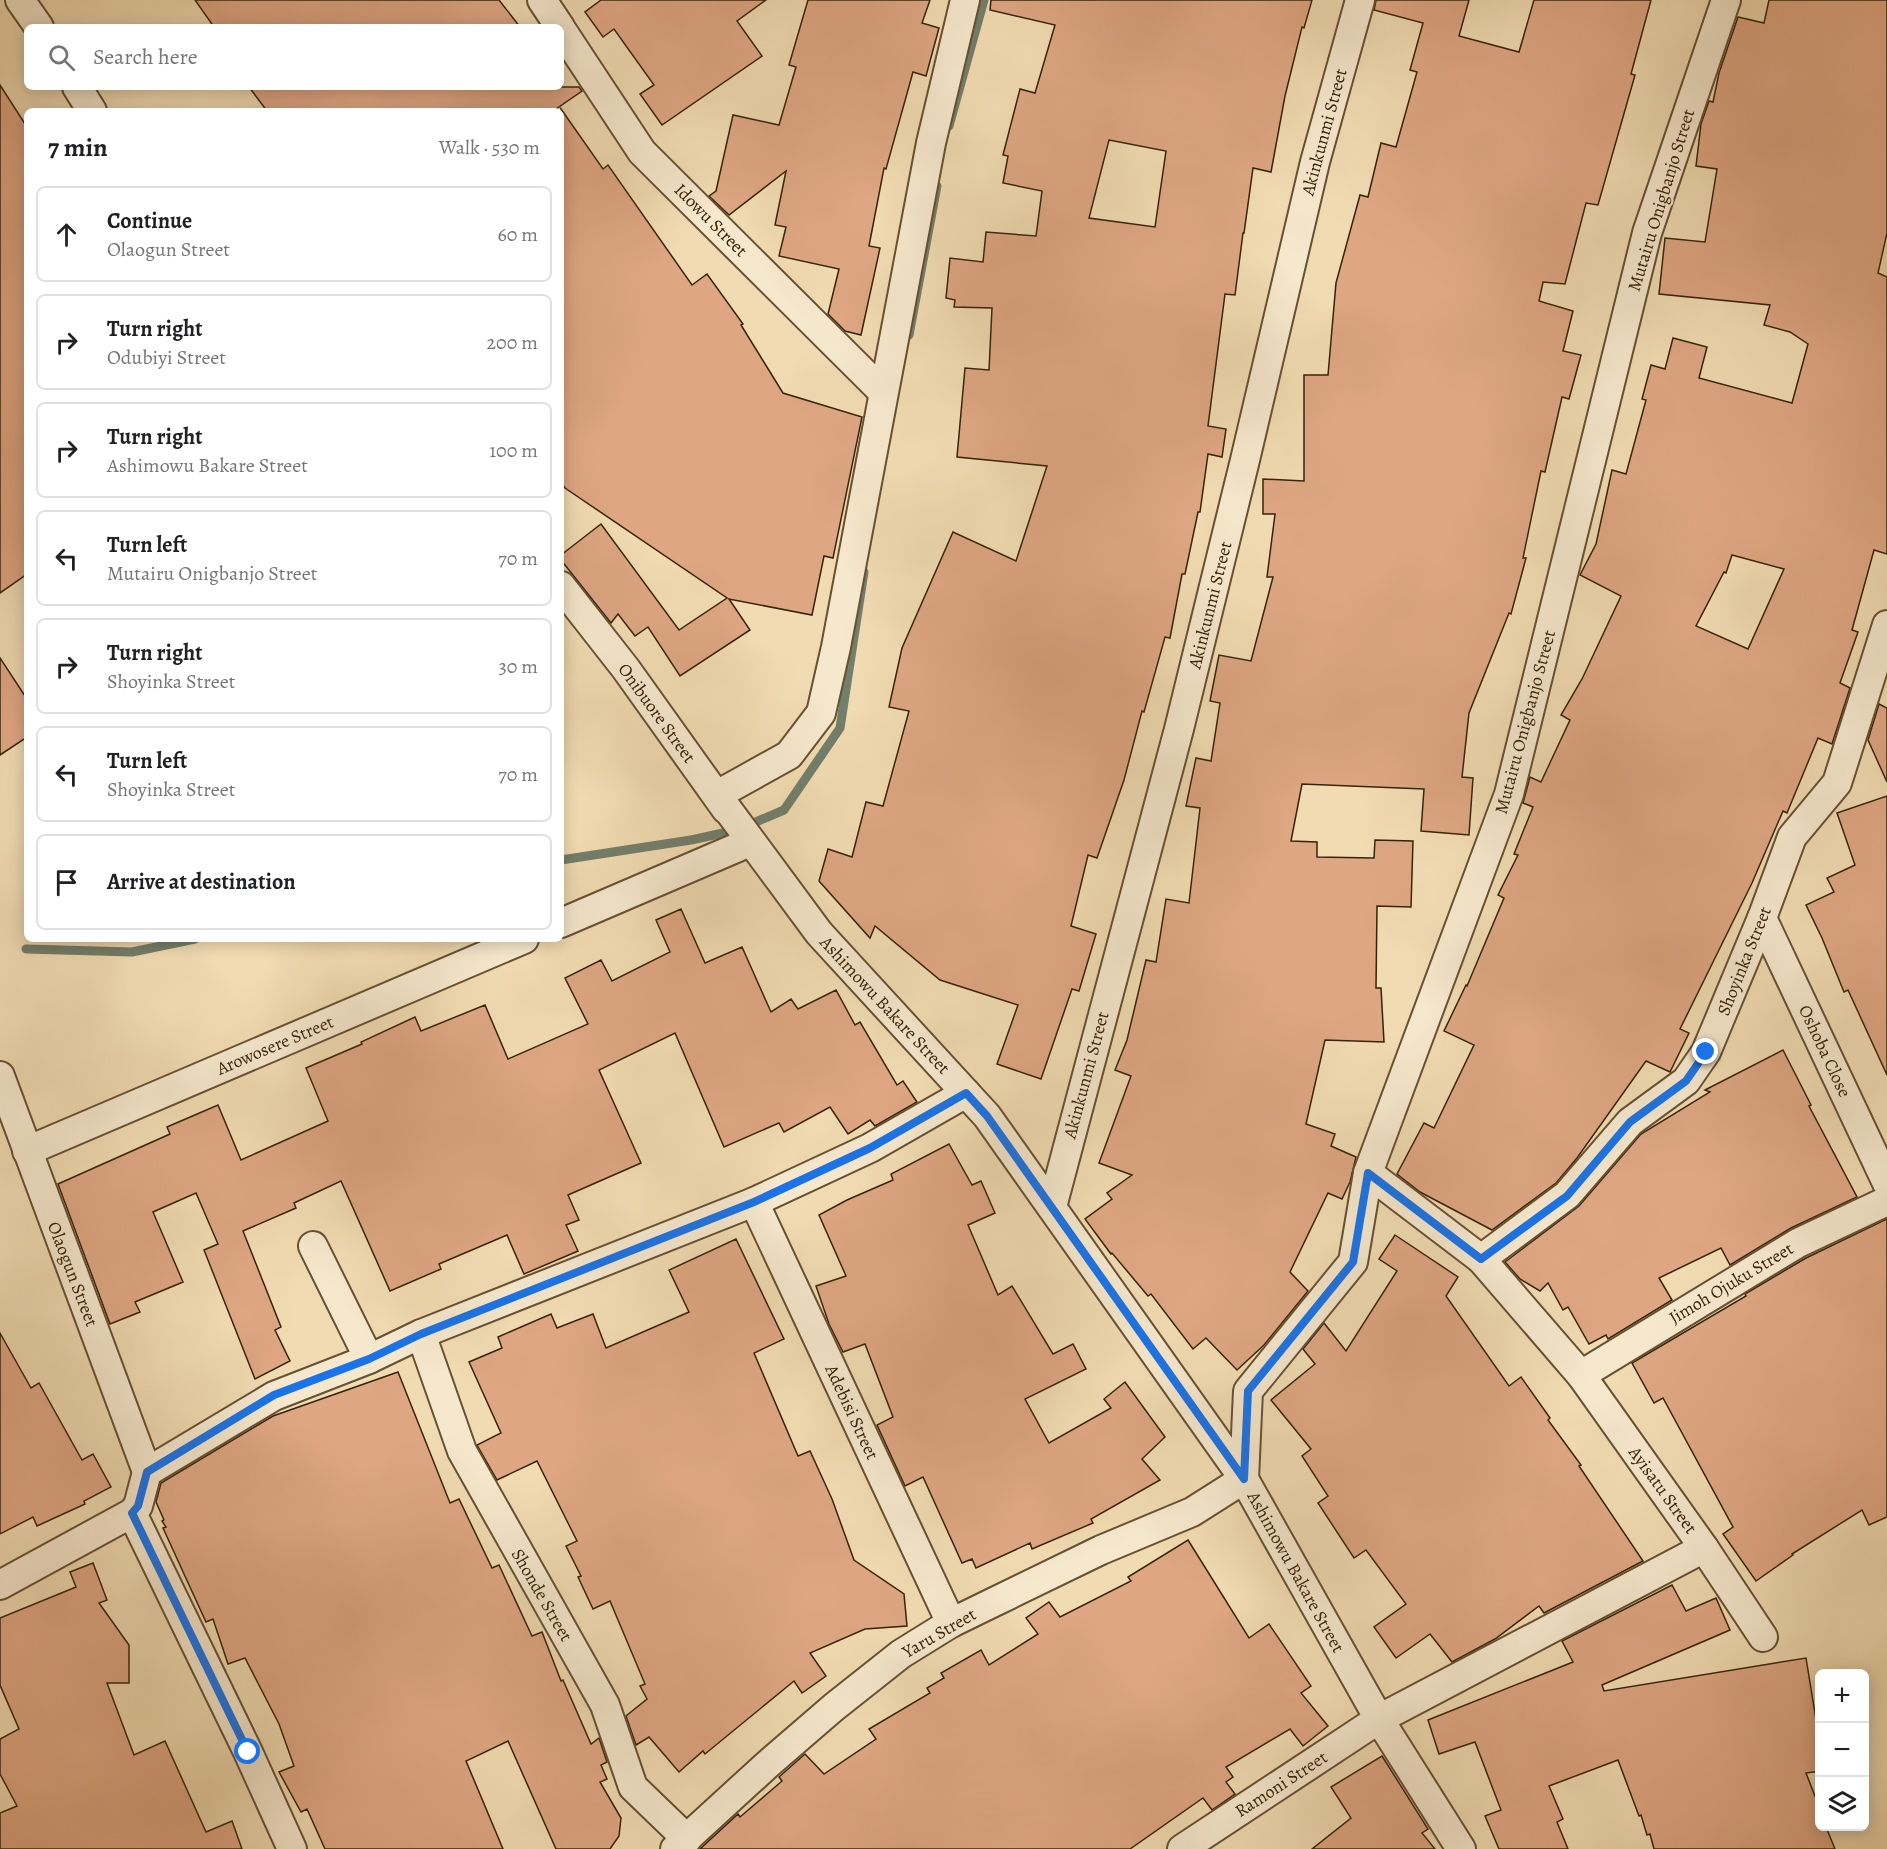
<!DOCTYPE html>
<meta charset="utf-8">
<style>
:root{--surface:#fff;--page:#f6f6f6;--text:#202124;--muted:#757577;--line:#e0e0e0}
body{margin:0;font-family:Alegreya,serif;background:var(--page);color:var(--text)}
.controls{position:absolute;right:18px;bottom:18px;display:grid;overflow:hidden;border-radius:9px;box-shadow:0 3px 15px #0003}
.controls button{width:54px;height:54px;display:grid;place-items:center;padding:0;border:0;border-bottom:2px solid var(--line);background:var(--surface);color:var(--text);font:30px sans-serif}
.stop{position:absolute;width:18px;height:18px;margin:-14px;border:4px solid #1a73e8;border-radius:50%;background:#fff}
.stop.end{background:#1a73e8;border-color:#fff;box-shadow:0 2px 6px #0008}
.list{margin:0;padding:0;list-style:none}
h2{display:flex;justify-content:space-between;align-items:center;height:78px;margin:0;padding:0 24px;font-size:26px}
h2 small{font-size:20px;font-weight:400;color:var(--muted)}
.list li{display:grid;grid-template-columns:39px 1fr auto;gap:18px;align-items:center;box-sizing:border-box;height:96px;margin:0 12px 12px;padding:0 12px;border:2px solid var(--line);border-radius:9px}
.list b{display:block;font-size:22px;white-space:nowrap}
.list p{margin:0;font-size:20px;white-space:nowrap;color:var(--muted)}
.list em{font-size:20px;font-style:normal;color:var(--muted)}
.icon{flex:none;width:33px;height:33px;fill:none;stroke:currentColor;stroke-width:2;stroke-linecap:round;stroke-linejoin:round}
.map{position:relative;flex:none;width:1887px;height:1849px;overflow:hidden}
.search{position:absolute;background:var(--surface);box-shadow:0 3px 15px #0003;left:24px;top:24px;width:540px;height:66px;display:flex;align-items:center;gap:15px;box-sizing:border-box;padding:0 21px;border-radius:9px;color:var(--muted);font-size:22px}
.panel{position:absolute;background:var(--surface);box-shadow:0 3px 15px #0003;left:24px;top:108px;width:540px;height:834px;border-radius:9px}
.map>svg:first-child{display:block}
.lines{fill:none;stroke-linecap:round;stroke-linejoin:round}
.stream{stroke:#737e6b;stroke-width:9}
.building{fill:#dea683;stroke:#372307;stroke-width:1.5;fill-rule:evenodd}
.street-casing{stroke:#665132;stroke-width:32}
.street{stroke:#f6e8cd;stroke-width:28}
.route{stroke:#1a73e8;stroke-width:8}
.labels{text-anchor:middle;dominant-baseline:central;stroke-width:4.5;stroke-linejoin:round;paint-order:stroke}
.street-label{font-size:18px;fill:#372307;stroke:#f6e8cd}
</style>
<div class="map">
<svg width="1887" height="1849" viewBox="0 0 1887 1849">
<rect width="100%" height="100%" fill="#f1dbb2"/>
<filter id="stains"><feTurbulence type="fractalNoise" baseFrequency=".00333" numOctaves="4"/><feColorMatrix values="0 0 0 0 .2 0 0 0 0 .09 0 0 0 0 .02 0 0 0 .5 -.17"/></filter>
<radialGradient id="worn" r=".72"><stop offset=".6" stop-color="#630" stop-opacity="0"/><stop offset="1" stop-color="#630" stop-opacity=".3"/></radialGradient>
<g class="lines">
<g class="stream">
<path d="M 949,126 L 984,0"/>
<path d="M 909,335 L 937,186"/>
<path d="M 561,860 L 691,840 L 737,830 L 784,810 L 840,728 L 864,572"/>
<path d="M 26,949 L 132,952 L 195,939"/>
</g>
</g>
<g class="building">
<path d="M 195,0 L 499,0 L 520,27 L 214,27 Z"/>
<path d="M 601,0 L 766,0 L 737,21 L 762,56 L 662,125 L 640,94 L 654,85 L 614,29 L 603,37 L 585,12 Z"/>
<path d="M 808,0 L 930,0 L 922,23 L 939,28 L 926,76 L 913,72 L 886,169 L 884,168 L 869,246 L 880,248 L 861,335 L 845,331 L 828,314 L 839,269 L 779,256 L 786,227 L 775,225 L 786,171 L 729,215 L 709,196 L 716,191 L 733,115 L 779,125 L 796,67 L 789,65 Z"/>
<path d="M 991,0 L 1312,0 L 1304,28 L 1302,27 L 1285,96 L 1271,172 L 1253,168 L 1244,233 L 1243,233 L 1235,295 L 1225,294 L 1208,426 L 1226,429 L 1222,457 L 1208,454 L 1200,512 L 1198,512 L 1185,574 L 1182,574 L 1170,638 L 1165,637 L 1144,712 L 1142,711 L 1124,780 L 1097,858 L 1088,855 L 1071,926 L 1096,934 L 1079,991 L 1072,989 L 1041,1079 L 997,1064 L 1018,1005 L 940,980 L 875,926 L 870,938 L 819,881 L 828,849 L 852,857 L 866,802 L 883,806 L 909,711 L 889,707 L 902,648 L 953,532 L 1016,561 L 1047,466 L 957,457 L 965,368 L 989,370 L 992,308 L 954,307 L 955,300 L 946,298 L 950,258 L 983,262 L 986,232 L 1036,236 L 1042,191 L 1003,183 L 1008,156 L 1003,155 L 1020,89 L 1035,93 L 1055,25 L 990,10 ZM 1109,140 L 1166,151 L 1155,227 L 1089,218 Z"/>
<path d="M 1376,0 L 1469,0 L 1459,36 L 1519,52 L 1534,0 L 1651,0 L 1631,74 L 1635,75 L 1598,205 L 1586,203 L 1565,284 L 1543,282 L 1539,301 L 1573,311 L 1563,351 L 1581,355 L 1569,399 L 1562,397 L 1545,472 L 1541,471 L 1523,558 L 1526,558 L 1511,614 L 1509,613 L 1469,713 L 1462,777 L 1473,778 L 1469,835 L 1421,831 L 1424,789 L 1302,784 L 1291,841 L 1317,842 L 1317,857 L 1374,858 L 1375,840 L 1413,841 L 1411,907 L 1377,906 L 1376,988 L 1381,988 L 1384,1042 L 1325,1040 L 1306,1124 L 1335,1134 L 1331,1146 L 1356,1157 L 1350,1182 L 1342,1199 L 1328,1193 L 1290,1272 L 1308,1291 L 1264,1345 L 1237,1370 L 1206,1338 L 1193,1349 L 1151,1294 L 1148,1296 L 1112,1253 L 1111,1254 L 1085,1219 L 1112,1199 L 1107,1193 L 1132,1175 L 1099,1163 L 1131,1076 L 1115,1070 L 1127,1040 L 1146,960 L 1156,962 L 1166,899 L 1189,903 L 1200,808 L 1186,806 L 1196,758 L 1211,761 L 1220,703 L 1210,701 L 1219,655 L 1251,661 L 1273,577 L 1267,577 L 1275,514 L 1263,514 L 1263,479 L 1304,481 L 1304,375 L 1328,375 L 1336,283 L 1360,195 L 1368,197 L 1381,143 L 1396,147 L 1417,72 L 1410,70 L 1423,23 L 1374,10 Z"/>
<path d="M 1769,0 L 1887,0 L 1887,233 L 1878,273 L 1887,277 L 1887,554 L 1874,550 L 1852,630 L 1858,632 L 1840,683 L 1850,688 L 1832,744 L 1818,738 L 1787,813 L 1783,811 L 1752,883 L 1680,1029 L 1689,1033 L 1670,1072 L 1646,1061 L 1577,1158 L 1556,1183 L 1492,1230 L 1420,1192 L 1397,1174 L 1424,1123 L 1434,1128 L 1474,1045 L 1444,1031 L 1466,985 L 1467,986 L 1504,898 L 1498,895 L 1518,855 L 1514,854 L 1533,807 L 1523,803 L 1530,777 L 1541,782 L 1570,720 L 1561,715 L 1582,679 L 1621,596 L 1580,575 L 1596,544 L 1612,470 L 1626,474 L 1646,400 L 1642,399 L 1651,365 L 1665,369 L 1673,338 L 1707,347 L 1699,378 L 1792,403 L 1808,344 L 1790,332 L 1764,325 L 1770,305 L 1659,294 L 1665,238 L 1705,242 L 1717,169 L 1696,166 L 1701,124 L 1709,101 L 1713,102 L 1719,73 L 1738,17 L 1764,23 ZM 1732,555 L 1784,569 L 1748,649 L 1696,626 L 1724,572 L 1726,573 Z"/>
<path d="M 0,85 L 27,127 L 27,574 L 0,593 Z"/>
<path d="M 249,87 L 579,87 L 582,91 L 553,111 L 267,111 Z"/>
<path d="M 561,109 L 603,169 L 608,165 L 692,285 L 707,274 L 743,324 L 741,325 L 783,393 L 862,417 L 833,558 L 824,556 L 812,615 L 729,599 L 750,630 L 680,676 L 648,627 L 635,636 L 618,614 L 611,623 L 561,560 L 561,555 L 601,524 L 679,630 L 727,598 L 565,488 L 561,482 Z"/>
<path d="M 0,658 L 27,699 L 27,737 L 0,755 Z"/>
<path d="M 1879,704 L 1887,708 L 1887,782 L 1868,740 Z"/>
<path d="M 1887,796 L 1887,1075 L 1848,990 L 1844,992 L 1822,938 L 1806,905 L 1834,892 L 1827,878 L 1855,865 L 1837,813 Z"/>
<path d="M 681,909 L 705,963 L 742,947 L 771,1012 L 791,999 L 798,1009 L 836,990 L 855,1025 L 860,1022 L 897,1085 L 903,1081 L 917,1102 L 875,1126 L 870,1120 L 848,1134 L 830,1107 L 784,1132 L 779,1123 L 724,1147 L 675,1033 L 599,1070 L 641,1163 L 568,1195 L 579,1220 L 566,1225 L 578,1251 L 524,1274 L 507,1235 L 439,1264 L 441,1269 L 390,1291 L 341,1181 L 294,1203 L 296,1208 L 243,1231 L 281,1327 L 275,1330 L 290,1361 L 255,1379 L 204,1250 L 218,1244 L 196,1193 L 153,1212 L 183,1282 L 135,1302 L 140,1312 L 110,1324 L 58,1184 L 170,1134 L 167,1127 L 218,1105 L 241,1160 L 328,1121 L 306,1068 L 362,1044 L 361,1042 L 415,1017 L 421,1031 L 485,1005 L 508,1059 L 588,1024 L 565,978 L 601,960 L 612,981 L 670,952 L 656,920 Z"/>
<path d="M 1783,1050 L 1811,1105 L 1809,1106 L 1857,1197 L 1791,1228 L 1730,1265 L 1721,1248 L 1659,1278 L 1672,1300 L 1608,1339 L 1606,1335 L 1589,1344 L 1568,1307 L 1563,1310 L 1548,1283 L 1540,1291 L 1520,1279 L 1505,1262 L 1579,1206 L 1641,1134 L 1710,1092 L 1705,1090 Z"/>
<path d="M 949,1144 L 972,1185 L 981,1181 L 995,1213 L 968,1225 L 998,1295 L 1012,1286 L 1053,1354 L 1073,1344 L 1086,1369 L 1025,1399 L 1049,1443 L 1111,1408 L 1104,1399 L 1125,1382 L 1165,1437 L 1142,1459 L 1160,1480 L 1091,1519 L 1093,1523 L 1032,1549 L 1030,1543 L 976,1568 L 972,1559 L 962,1563 L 923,1477 L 905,1486 L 877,1425 L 893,1417 L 865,1344 L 843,1352 L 829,1324 L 816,1286 L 846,1276 L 819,1215 L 847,1200 L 893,1180 L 891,1174 Z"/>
<path d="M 1887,1219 L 1887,1517 L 1869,1525 L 1862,1510 L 1792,1554 L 1793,1555 L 1756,1581 L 1723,1534 L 1733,1527 L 1663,1398 L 1654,1403 L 1632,1363 L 1746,1296 L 1745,1294 L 1806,1258 Z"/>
<path d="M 1395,1235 L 1458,1277 L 1446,1296 L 1509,1386 L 1521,1377 L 1550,1418 L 1548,1420 L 1581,1465 L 1579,1466 L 1643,1561 L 1544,1613 L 1539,1606 L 1495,1639 L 1452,1662 L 1430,1634 L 1396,1658 L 1374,1627 L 1406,1604 L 1366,1550 L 1354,1558 L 1318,1503 L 1328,1496 L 1302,1456 L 1311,1449 L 1271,1400 L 1315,1364 L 1303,1349 L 1324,1323 L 1346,1351 L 1397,1271 L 1379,1259 Z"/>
<path d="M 736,1239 L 784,1339 L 754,1353 L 798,1456 L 810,1451 L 832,1499 L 854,1560 L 904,1594 L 907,1626 L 865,1629 L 810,1653 L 826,1676 L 802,1693 L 794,1681 L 705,1754 L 703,1751 L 679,1772 L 649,1737 L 636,1745 L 626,1716 L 647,1699 L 640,1686 L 645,1684 L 610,1601 L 593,1609 L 578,1577 L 581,1576 L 566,1546 L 577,1541 L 537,1461 L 497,1480 L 477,1445 L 501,1433 L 469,1362 L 502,1348 L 498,1337 L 551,1314 L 557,1328 L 593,1314 L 606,1348 L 689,1312 L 669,1270 Z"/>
<path d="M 0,1333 L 31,1388 L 39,1383 L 82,1460 L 93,1454 L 111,1487 L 84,1501 L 85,1504 L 37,1526 L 33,1517 L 0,1534 Z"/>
<path d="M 398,1372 L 450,1503 L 459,1499 L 492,1568 L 499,1565 L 532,1636 L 542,1632 L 561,1681 L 563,1680 L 591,1744 L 599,1738 L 607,1762 L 601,1765 L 607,1779 L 600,1782 L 621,1818 L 619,1836 L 610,1849 L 556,1849 L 508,1741 L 466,1761 L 503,1849 L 325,1849 L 307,1809 L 301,1812 L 279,1772 L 294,1766 L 279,1724 L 245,1658 L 228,1664 L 213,1619 L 206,1622 L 163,1528 L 166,1527 L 162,1521 L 164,1520 L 156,1502 L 161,1483 L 273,1416 Z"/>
<path d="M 1188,1540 L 1249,1638 L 1269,1624 L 1311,1686 L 1301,1693 L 1328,1726 L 1303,1746 L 1290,1729 L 1226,1767 L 1233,1777 L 1226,1782 L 1235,1794 L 1212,1810 L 1203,1798 L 1130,1849 L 700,1849 L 738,1814 L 740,1817 L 782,1781 L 779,1777 L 805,1754 L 824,1774 L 876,1739 L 869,1729 L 930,1693 L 927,1688 L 944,1678 L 941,1673 L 981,1650 L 989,1665 L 1038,1634 L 1026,1618 L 1049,1602 L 1060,1617 L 1131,1581 L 1128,1577 Z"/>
<path d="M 93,1563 L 107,1600 L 99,1603 L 129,1645 L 129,1683 L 107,1683 L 134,1755 L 165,1741 L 206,1832 L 232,1821 L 242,1849 L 0,1849 L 0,1813 L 17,1806 L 0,1774 L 0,1739 L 19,1729 L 0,1685 L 0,1618 L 76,1587 L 70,1572 Z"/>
<path d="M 1672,1585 L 1686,1611 L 1716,1598 L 1730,1630 L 1602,1685 L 1604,1691 L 1806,1658 L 1820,1744 L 1820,1771 L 1806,1773 L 1820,1809 L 1820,1827 L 1826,1827 L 1835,1849 L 1654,1849 L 1650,1834 L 1647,1835 L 1641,1815 L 1639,1816 L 1618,1760 L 1549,1786 L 1563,1819 L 1557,1822 L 1568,1849 L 1499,1849 L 1485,1816 L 1501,1810 L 1475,1742 L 1439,1754 L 1428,1720 L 1573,1662 L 1562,1641 Z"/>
<path d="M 1382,1756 L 1428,1829 L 1422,1833 L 1435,1849 L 1312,1849 L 1351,1818 L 1331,1787 Z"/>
</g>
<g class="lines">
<defs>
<g id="street">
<path d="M 20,0 L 39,27"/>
<path d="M 542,0 L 560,27"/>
<path d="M 965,0 L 931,143 L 836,647 L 821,713 L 789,755 L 717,795 L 819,933 L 987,1116 L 1244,1479 L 1379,1719 L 1461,1849"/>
<path d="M 561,29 L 642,152 L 883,392"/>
<path d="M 77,87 L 92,111"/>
<path d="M 561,586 L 626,669 L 726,809"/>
<path d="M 1762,918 L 1887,1183"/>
<path d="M 561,923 L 750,842"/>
<path d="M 0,1076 L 147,1472"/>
<path d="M 27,1151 L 524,939"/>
<path d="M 1368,1173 L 1481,1259 L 1567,1195 L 1630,1122 L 1686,1081 L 1706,1052 L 1762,918 L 1792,837 L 1837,783 L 1887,625"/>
<path d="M 754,1202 L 951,1623"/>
<path d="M 1052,1207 L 1179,729 L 1245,460 L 1315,162 L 1360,0"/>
<path d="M 313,1246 L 369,1359"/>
<path d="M 421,1334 L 462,1451 L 605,1705 L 633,1787 L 687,1839"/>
<path d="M 1581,1375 L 1798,1243 L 1887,1201"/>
<path d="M 132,1513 L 248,1752 L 292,1849"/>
<path d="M 1704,1548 L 1763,1637"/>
<path d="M 0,1585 L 132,1513 L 138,1506 L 147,1472 L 274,1396 L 369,1359 L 421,1334 L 754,1202 L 870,1148 L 966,1093"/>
<path d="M 675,1849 L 768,1764 L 834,1707 L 901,1654 L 951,1623 L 994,1602 L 1101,1550 L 1192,1512 L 1244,1479 L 1248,1391 L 1353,1262 L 1368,1173 L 1509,794 L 1647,233 L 1726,0"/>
<path d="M 1182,1849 L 1379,1719 L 1704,1548 L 1581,1375 L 1481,1259"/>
</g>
</defs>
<use href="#street" class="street-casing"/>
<use href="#street" class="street"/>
</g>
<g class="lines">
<path class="route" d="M 248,1752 L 132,1513 L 138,1506 L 147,1472 L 274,1395 L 369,1359 L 421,1334 L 754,1202 L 870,1148 L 966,1093 L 987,1116 L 1244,1479 L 1248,1391 L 1353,1262 L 1368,1173 L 1481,1259 L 1567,1196 L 1630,1122 L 1686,1081 L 1706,1052"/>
</g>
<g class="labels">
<g class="street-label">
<text transform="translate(1324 132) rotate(-75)">Akinkunmi Street</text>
<text transform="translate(1661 200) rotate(-73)">Mutairu Onigbanjo Street</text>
<text transform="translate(711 220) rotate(45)">Idowu Street</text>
<text transform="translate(1210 605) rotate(-76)">Akinkunmi Street</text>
<text transform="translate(657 713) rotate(54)">Onibuore Street</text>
<text transform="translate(1525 722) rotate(-75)">Mutairu Onigbanjo Street</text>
<text transform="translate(1744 961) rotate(-68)">Shoyinka Street</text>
<text transform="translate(885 1005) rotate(47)">Ashimowu Bakare Street</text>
<text transform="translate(275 1045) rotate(-23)">Arowosere Street</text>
<text transform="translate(1825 1051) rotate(65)">Oshoba Close</text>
<text transform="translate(1086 1075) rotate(-75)">Akinkunmi Street</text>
<text transform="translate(73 1274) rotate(69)">Olaogun Street</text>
<text transform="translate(1731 1283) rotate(-31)">Jimoh Ojuku Street</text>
<text transform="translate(852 1412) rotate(65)">Adebisi Street</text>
<text transform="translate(1663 1490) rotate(54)">Ayisatu Street</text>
<text transform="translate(1296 1572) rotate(61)">Ashimowu Bakare Street</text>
<text transform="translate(542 1595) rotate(60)">Shonde Street</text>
<text transform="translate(939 1633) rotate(-30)">Yaru Street</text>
<text transform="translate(1281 1784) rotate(-33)">Ramoni Street</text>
</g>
</g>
<rect width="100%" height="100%" filter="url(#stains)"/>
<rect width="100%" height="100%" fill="url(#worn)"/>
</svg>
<div class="controls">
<button>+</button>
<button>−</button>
<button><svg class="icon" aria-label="layers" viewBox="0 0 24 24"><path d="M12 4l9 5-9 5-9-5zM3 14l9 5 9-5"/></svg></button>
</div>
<div class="stop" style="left:248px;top:1752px"></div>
<div class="stop end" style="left:1706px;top:1052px"></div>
<div class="search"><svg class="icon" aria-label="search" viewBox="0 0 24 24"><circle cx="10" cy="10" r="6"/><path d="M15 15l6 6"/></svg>Search here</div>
<section class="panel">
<h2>7 min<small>Walk · 530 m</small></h2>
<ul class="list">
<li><svg class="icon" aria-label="ahead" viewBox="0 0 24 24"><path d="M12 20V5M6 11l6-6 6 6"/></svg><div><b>Continue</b><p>Olaogun Street</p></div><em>60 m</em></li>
<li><svg class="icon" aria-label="right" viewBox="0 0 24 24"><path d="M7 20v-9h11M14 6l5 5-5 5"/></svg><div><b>Turn right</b><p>Odubiyi Street</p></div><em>200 m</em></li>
<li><svg class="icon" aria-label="right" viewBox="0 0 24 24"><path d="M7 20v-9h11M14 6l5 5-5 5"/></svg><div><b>Turn right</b><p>Ashimowu Bakare Street</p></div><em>100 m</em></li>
<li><svg class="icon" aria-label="left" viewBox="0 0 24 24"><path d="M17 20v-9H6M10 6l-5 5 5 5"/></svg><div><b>Turn left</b><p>Mutairu Onigbanjo Street</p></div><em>70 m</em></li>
<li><svg class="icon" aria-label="right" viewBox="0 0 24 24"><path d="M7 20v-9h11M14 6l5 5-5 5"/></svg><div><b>Turn right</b><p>Shoyinka Street</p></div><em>30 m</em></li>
<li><svg class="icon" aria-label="left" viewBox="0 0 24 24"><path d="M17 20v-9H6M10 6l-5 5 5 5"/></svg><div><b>Turn left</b><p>Shoyinka Street</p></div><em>70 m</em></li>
<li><svg class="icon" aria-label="arrive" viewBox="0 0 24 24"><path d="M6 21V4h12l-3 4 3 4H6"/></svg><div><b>Arrive at destination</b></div></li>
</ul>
</section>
</div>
